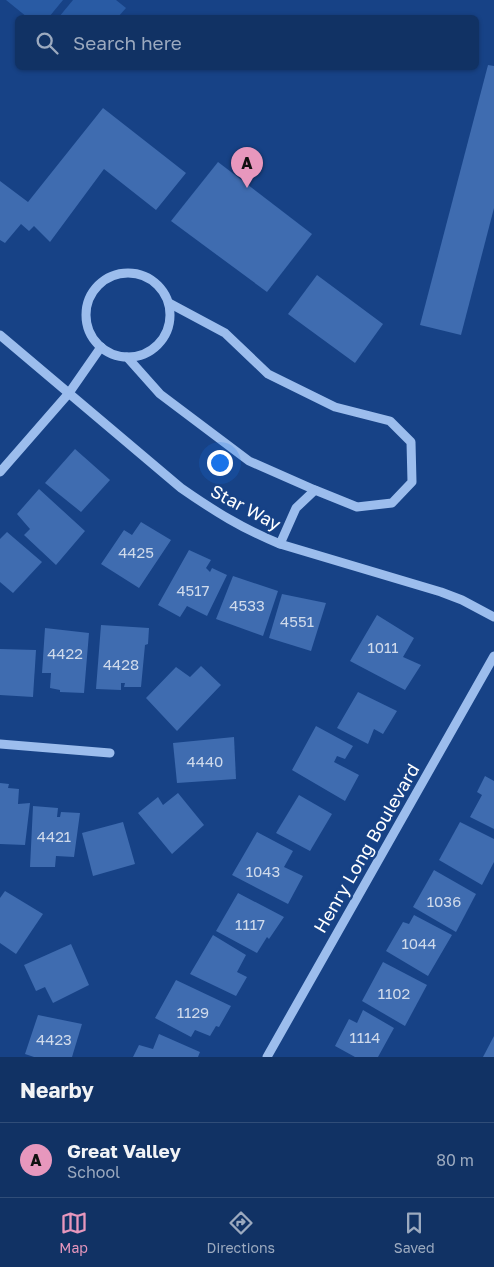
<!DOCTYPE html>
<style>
:root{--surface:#113264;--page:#1e3e6d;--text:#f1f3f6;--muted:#9caabf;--line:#304d78;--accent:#e797bd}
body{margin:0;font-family:"Golos Text",sans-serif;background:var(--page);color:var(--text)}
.you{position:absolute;left:219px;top:462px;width:18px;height:18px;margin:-12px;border:4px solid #fff;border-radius:50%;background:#1a73e8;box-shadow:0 0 0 8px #1a73e833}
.badge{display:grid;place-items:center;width:32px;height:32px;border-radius:50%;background:var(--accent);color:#111;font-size:16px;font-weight:700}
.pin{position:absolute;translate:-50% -41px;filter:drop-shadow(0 1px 2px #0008)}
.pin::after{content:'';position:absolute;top:26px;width:18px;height:15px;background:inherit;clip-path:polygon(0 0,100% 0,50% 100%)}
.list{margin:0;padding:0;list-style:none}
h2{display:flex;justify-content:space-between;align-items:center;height:65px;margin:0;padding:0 20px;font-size:21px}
h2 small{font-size:16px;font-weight:400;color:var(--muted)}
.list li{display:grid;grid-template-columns:32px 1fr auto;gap:15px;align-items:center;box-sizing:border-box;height:75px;padding:0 20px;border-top:1px solid var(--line)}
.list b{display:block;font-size:19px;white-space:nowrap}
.list p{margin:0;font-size:16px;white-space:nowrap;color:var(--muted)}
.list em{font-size:16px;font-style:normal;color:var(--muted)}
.icon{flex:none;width:28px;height:28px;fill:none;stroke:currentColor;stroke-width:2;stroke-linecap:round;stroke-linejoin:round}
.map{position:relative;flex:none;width:494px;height:1057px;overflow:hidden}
.search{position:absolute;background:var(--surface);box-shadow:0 1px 4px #0004;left:15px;right:15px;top:15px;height:55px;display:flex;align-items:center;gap:12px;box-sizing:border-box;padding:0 18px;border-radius:8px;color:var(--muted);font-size:19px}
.sheet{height:140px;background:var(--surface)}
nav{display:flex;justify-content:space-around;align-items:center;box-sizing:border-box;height:70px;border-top:1px solid var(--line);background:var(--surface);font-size:14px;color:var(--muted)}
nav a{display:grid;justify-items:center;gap:2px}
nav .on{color:var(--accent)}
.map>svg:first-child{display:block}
.green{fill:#295ba4}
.building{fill:#3f6cb0}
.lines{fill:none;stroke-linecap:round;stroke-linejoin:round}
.minor{stroke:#9cbded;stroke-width:9}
.labels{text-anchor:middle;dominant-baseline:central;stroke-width:5;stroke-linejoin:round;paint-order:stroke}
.number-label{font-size:15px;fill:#cfdaeb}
.street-label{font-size:18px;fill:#fff;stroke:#174286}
</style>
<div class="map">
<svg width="494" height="1057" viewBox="0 0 494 1057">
<rect width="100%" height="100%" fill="#174286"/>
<g class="green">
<path d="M 6,0 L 63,0 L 49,17 L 27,17 Z"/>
<path d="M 73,0 L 116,0 L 126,8 L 118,17 L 59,17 Z"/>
</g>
<g class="building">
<path d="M 488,65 L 494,66 L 494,208 L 461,335 L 420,325 Z"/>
<path d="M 103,108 L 186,173 L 156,210 L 104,169 L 50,242 L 34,226 L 29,231 L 21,224 L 5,243 L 0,240 L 0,181 L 28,202 Z"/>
<path d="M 218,162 L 312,234 L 267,292 L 171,221 Z"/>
<path d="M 317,275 L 383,324 L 355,363 L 288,314 Z"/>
<path d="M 75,449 L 110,480 L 81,512 L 45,483 Z"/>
<path d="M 39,489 L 85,531 L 56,565 L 24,535 L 30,529 L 17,514 Z"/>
<path d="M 141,522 L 171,540 L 139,588 L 101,564 L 124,530 L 132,535 Z"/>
<path d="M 7,532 L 42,562 L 13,593 L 0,582 L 0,539 Z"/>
<path d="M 189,550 L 211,560 L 206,568 L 210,572 L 212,568 L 227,575 L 207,616 L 187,606 L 180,617 L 158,605 Z"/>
<path d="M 233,576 L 278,591 L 263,636 L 216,619 Z"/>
<path d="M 282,594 L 326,603 L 311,651 L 269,638 Z"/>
<path d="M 377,615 L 414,638 L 403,657 L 421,665 L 405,690 L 350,661 Z"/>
<path d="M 101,625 L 149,628 L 148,644 L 145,645 L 141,687 L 124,687 L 125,683 L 121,683 L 121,690 L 96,689 Z"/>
<path d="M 45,628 L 89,633 L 84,693 L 60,692 L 60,690 L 50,688 L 51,673 L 42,673 Z"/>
<path d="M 0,649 L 36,650 L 33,697 L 0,695 Z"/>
<path d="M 201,666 L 221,685 L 177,731 L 146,698 L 176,667 L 190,677 Z"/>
<path d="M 358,692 L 397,711 L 383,734 L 374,729 L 368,744 L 337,728 Z"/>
<path d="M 316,726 L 353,746 L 345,759 L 337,756 L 334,762 L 359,775 L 345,801 L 292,770 Z"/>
<path d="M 234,737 L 236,779 L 177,783 L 173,743 Z"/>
<path d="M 485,776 L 494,781 L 494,829 L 470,817 L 482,795 L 477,792 Z"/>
<path d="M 0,783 L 9,784 L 8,788 L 19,789 L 18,804 L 30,803 L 25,845 L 0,844 Z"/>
<path d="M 178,793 L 204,825 L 172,854 L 138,813 L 158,797 L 163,805 Z"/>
<path d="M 299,795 L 332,814 L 310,851 L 276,833 Z"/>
<path d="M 33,806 L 58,808 L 57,817 L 60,817 L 61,812 L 80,813 L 74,857 L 56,856 L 55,867 L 30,867 Z"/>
<path d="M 123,822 L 135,864 L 93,876 L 82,833 Z"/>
<path d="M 460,822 L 494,839 L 494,862 L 482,885 L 439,860 Z"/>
<path d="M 257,832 L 293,851 L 284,867 L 303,876 L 288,904 L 232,875 Z"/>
<path d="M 434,870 L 476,894 L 456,932 L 413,907 Z"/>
<path d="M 5,891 L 43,914 L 16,954 L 0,943 L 0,898 Z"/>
<path d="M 238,893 L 284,917 L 269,939 L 267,937 L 257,953 L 216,931 Z"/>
<path d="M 414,915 L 452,935 L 428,976 L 386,951 L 403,922 L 409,924 Z"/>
<path d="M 213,935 L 246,955 L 237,972 L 247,977 L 236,996 L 190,974 Z"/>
<path d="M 71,944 L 89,985 L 53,1003 L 45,987 L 36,991 L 24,965 Z"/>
<path d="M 383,962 L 427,985 L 405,1026 L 362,1001 Z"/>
<path d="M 176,980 L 231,1006 L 219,1027 L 216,1026 L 210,1036 L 195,1030 L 191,1037 L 155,1018 Z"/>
<path d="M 363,1010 L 394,1028 L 378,1057 L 355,1057 L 335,1046 L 349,1019 L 357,1023 Z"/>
<path d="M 38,1015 L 82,1024 L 72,1057 L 34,1057 L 25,1054 Z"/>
<path d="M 159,1034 L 200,1052 L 198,1057 L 133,1057 L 139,1045 L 153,1049 Z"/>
<path d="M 494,1036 L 494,1057 L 483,1057 Z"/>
</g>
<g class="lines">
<g class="minor">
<circle cx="128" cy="315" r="42"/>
<path d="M 0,335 L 181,488 C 214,511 243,529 280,544 L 441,592 L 462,600 L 494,617"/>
<path d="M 127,357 L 160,394 L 249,461 L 315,490 L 357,507 L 392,503 L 412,482 L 411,442 L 390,421 L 335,407 L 268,374 L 225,333 L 169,303"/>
<path d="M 0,472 L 69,393 L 101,347"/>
<path d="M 280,544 L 296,508 L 315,490"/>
<path d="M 0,744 L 110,753"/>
<path d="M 267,1057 L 494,656"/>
</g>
</g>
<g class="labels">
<g class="number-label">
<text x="136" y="552">4425</text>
<text x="193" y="590">4517</text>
<text x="247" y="605">4533</text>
<text x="297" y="621">4551</text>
<text x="383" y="647">1011</text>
<text x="65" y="653">4422</text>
<text x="121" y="664">4428</text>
<text x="205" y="761">4440</text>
<text x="54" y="836">4421</text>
<text x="263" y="871">1043</text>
<text x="444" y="901">1036</text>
<text x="250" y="924">1117</text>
<text x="419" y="943">1044</text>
<text x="394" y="993">1102</text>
<text x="193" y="1012">1129</text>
<text x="365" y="1037">1114</text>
<text x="54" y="1039">4423</text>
</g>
<g class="street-label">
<text transform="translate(246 507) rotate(28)">Star Way</text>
<text transform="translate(366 848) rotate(-60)">Henry Long Boulevard</text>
</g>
</g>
</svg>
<div class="you"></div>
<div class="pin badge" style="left:247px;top:188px">A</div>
<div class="search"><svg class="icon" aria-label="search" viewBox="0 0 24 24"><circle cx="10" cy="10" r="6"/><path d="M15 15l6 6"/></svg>Search here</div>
</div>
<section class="sheet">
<h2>Nearby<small></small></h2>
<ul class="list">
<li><span class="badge">A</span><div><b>Great Valley</b><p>School</p></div><em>80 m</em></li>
</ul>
</section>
<nav>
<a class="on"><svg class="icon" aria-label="map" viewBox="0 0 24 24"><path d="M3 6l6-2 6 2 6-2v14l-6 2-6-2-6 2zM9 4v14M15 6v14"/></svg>Map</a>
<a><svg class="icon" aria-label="directions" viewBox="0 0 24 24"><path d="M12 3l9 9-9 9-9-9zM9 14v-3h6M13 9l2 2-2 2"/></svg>Directions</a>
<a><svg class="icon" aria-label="saved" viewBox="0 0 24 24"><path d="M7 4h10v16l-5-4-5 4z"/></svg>Saved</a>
</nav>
